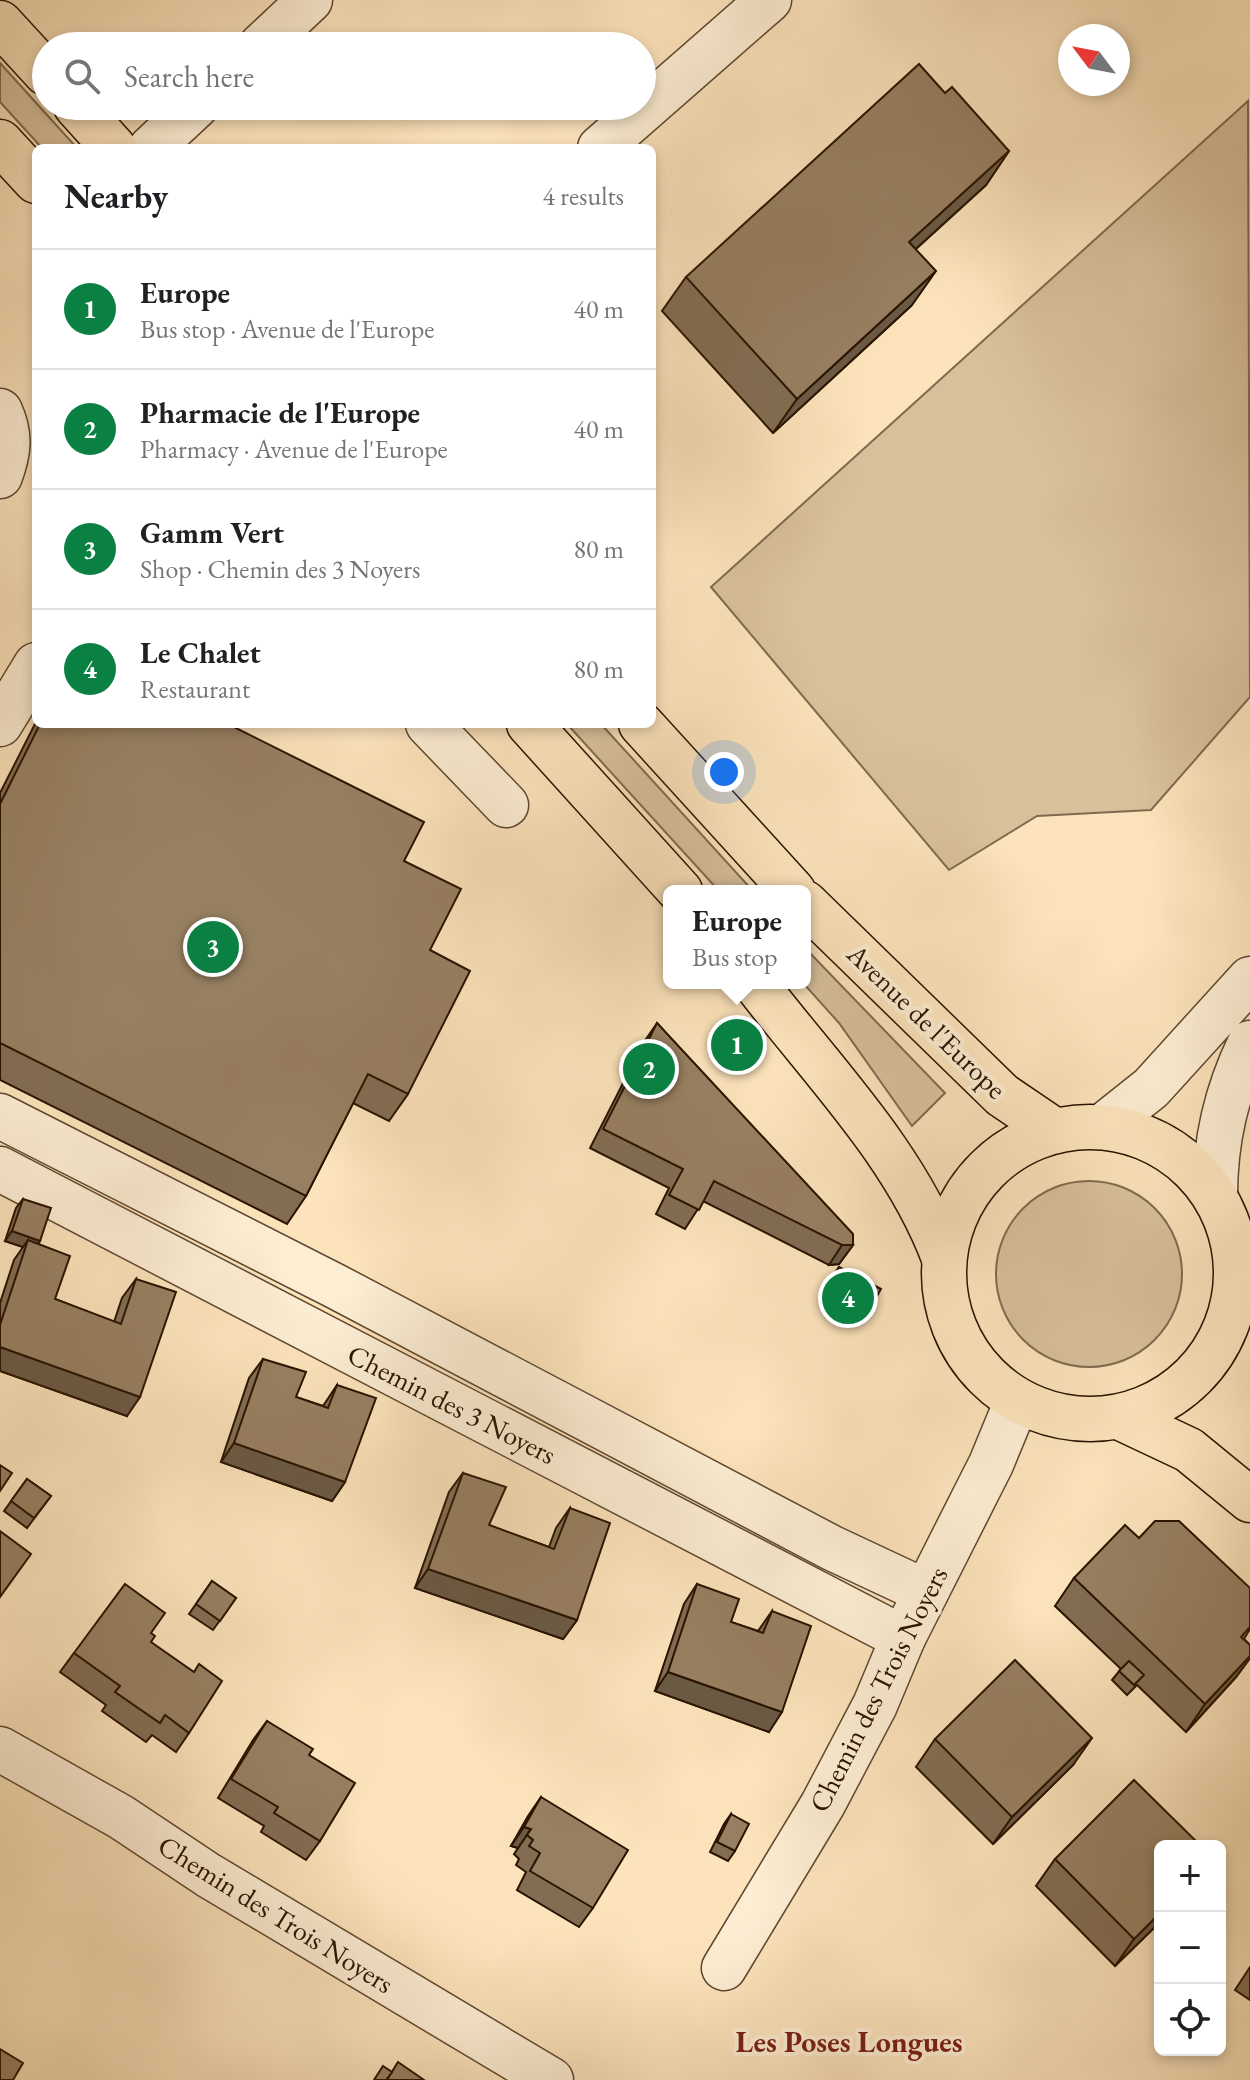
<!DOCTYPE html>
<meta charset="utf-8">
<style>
:root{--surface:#fff;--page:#f2f2f2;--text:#202124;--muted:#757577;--line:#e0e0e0;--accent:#0b8043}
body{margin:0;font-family:"EB Garamond",serif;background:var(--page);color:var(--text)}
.controls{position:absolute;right:24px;bottom:24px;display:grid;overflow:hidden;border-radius:12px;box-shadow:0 4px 12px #0003}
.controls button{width:72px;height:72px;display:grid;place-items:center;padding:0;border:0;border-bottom:2px solid var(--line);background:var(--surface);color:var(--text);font:40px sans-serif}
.compass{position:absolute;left:1058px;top:24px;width:72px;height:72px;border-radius:50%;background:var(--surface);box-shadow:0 4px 12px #0003;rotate:302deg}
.you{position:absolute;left:724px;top:772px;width:28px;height:28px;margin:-20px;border:6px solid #fff;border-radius:50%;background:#1a73e8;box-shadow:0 0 0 12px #1a73e833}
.badge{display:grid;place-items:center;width:52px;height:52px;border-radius:50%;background:var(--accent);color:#fff;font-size:26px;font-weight:700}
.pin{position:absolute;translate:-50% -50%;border:4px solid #fff;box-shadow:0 2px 8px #0006}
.popup{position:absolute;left:663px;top:885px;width:148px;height:104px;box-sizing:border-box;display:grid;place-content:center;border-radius:12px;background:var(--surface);filter:drop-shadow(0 2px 6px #0005);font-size:26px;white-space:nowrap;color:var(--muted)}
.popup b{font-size:30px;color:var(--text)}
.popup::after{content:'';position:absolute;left:50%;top:100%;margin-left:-16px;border:16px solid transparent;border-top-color:var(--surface)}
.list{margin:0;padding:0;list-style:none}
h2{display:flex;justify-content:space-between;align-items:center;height:104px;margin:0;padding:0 32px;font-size:34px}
h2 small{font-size:26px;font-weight:400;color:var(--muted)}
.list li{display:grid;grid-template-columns:52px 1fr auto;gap:24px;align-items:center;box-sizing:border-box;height:120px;padding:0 32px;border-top:2px solid var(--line)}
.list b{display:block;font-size:30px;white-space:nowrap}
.list p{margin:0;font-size:26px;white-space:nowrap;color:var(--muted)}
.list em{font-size:26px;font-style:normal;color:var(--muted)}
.icon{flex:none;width:44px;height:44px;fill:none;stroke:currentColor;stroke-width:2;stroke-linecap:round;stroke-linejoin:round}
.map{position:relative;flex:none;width:1250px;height:2080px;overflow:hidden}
.search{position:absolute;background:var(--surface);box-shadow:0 4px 12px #0003;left:32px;top:32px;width:624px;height:88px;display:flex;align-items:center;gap:20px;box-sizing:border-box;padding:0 28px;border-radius:44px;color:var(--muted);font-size:30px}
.panel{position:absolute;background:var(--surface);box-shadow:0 4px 12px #0003;left:32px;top:144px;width:624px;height:584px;border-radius:12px}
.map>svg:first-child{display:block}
.green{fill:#d8c09b;stroke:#806a4e;stroke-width:2}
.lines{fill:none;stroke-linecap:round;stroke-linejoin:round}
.minor-casing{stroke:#5e472f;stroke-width:47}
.major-casing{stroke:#291300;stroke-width:47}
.minor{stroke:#fdedd3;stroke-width:44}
.major{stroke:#fce3bb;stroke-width:44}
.wall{fill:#826d53;stroke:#291300;stroke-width:2}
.shaded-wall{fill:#6a5944;stroke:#291300;stroke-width:2}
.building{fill:#977f61;stroke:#291300;stroke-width:2}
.labels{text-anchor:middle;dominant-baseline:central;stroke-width:8;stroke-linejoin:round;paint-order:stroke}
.street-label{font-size:28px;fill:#291300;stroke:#fdedd3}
.neighbourhood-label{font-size:30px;font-weight:bold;fill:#7a1f14;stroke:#fdedd3}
</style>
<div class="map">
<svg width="1250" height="2080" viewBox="0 0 1250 2080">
<rect width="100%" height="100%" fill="#fce3bb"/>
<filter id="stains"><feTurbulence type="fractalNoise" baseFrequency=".0025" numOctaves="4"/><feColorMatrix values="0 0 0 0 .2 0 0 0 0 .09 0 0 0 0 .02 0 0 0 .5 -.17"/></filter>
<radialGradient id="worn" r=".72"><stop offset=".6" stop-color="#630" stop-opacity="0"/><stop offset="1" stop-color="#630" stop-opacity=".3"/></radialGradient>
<g class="green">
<path d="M 0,63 L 77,148 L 42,148 L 0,102 Z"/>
<path d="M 1248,101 L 1250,697 L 1151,810 L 1037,816 L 949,870 L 711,587 Z"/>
<path d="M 567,724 L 601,724 L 753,891 L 719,891 Z"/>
<path d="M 805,948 L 945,1093 L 912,1126 L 839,1023 L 803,983 Z"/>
<circle cx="1089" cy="1274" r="93"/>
</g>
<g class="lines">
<defs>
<g id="minor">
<path d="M 261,46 L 310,0"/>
<path d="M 151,148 L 196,106"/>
<path d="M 600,148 L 769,0"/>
<path d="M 0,411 C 11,435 9,452 0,476"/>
<path d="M 0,724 L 36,665"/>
<path d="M 428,724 L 506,805"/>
<path d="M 0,1116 L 335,1286 L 832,1548 L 926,1592"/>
<path d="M 1102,1127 L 1151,1088 L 1250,979"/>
<path d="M 0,1169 L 903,1638"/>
<path d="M 1215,1196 C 1215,1141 1226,1093 1250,1043"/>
<path d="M 0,1749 L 121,1817 L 208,1875 L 551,2080"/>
<path d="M 724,1968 L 823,1804 L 875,1705 L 903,1638 L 991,1464 L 1017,1401"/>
</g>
<g id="major">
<path d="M 0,23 L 46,73"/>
<path d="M 76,106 L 114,148"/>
<path d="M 0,142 L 36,181"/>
<path d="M 529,724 L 680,891"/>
<path d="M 641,724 L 793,891"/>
<path d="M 805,903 L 1002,1095 L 1055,1131"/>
<path d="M 755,983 C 822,1071 905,1153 944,1258"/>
<circle cx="1090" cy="1273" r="146"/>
<path d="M 1119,1417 L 1189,1450 L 1250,1500"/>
</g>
</defs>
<use href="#minor" class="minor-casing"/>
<use href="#major" class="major-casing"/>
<use href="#minor" class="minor"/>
<use href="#major" class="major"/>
</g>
<g class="wall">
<path d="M 945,93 L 1009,151 L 986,185 L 916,249 L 912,305 L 773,433 L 662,311 L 686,277 Z"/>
<path d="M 36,722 L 36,724 L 228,724 L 404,861 L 430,950 L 408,1094 L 389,1121 L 353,1103 L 306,1196 L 287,1224 L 0,1080 L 0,793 Z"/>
<path d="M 657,1023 L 853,1245 L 839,1264 L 829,1265 L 703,1201 L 685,1229 L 656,1214 L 669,1188 L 590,1148 L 644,1042 Z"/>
<path d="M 23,1199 L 40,1241 L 38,1244 L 55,1299 L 114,1322 L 122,1298 L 136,1279 L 127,1416 L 0,1371 L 0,1303 L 14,1260 L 23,1247 L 5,1241 L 16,1208 Z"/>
<path d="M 839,1267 L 870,1309 L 864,1319 L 822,1297 L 832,1277 Z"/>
<path d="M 263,1359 L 296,1397 L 323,1406 L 337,1385 L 345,1482 L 332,1501 L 221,1462 L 249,1378 Z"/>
<path d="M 463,1473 L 489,1525 L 549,1547 L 556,1528 L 570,1508 L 577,1620 L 563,1639 L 415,1588 L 449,1492 Z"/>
<path d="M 27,1479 L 51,1496 L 27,1528 L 4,1511 Z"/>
<path d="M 1139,1538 L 1250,1588 L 1250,1629 L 1244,1639 L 1250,1645 L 1250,1658 L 1236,1677 L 1186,1732 L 1137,1685 L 1127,1695 L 1112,1680 L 1121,1669 L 1055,1606 L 1074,1578 Z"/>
<path d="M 212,1581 L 236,1598 L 213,1630 L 189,1614 Z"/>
<path d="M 697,1584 L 731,1622 L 758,1631 L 772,1611 L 769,1732 L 655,1691 L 684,1604 Z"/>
<path d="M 151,1634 L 151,1642 L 189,1733 L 176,1752 L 152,1735 L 146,1742 L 102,1711 L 106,1705 L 60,1672 L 74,1653 Z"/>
<path d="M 267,1721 L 309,1755 L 320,1841 L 306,1860 L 261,1832 L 264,1826 L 218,1798 L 253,1740 Z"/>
<path d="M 935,1739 L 1073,1765 L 993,1844 L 916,1767 Z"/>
<path d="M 541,1797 L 593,1908 L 579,1927 L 517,1890 L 526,1872 L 516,1865 L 519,1859 L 514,1854 L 518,1848 L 511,1846 L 528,1816 Z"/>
<path d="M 731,1814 L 735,1851 L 728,1861 L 710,1852 L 724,1824 Z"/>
<path d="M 1160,1846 L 1160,1922 L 1115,1966 L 1036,1886 L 1055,1859 Z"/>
<path d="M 1250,1967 L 1250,2000 L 1235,1990 Z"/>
</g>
<g class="shaded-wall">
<path d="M 1009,151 L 986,185 L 886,276 L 909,242 Z"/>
<path d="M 936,271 L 912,305 L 773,433 L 797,399 Z"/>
<path d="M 12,1231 L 40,1241 L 33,1250 L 28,1240 L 23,1247 L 5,1241 Z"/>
<path d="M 842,1245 L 853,1245 L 839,1264 L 829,1265 Z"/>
<path d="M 0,1347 L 140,1397 L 127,1416 L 0,1371 Z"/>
<path d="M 234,1443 L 345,1482 L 332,1501 L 221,1462 Z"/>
<path d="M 428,1569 L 577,1620 L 563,1639 L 415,1588 Z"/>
<path d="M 1250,1656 L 1250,1658 L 1236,1677 L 1186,1732 L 1205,1704 Z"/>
<path d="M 668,1672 L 782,1712 L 769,1732 L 655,1691 Z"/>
<path d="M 1092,1738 L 1073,1765 L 993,1844 L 1012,1817 Z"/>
<path d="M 524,1827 L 531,1829 L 518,1848 L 511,1846 Z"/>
<path d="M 1160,1913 L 1160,1922 L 1115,1966 L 1134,1939 Z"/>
</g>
<g class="building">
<path d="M 919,64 L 945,93 L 952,87 L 1009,151 L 909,242 L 936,271 L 797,399 L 686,277 Z"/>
<path d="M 40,724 L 228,724 L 424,822 L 404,861 L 461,889 L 430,950 L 470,971 L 408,1094 L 368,1074 L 306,1196 L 0,1043 L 0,804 Z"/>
<path d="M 657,1023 L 853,1234 L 853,1245 L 842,1245 L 714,1181 L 699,1210 L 669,1195 L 683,1169 L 603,1129 Z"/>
<path d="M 23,1199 L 51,1208 L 40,1241 L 12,1231 Z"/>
<path d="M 28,1240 L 70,1256 L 55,1299 L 121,1324 L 136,1279 L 176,1292 L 140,1397 L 0,1347 L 0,1325 Z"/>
<path d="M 839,1267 L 881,1289 L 870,1309 L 829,1287 Z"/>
<path d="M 263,1359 L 306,1372 L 296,1397 L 328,1408 L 337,1385 L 376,1398 L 345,1482 L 234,1443 Z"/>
<path d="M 0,1465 L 12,1473 L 0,1491 Z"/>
<path d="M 463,1473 L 506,1487 L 489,1525 L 554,1549 L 570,1508 L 610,1523 L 577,1620 L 428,1569 Z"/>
<path d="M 27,1479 L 51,1496 L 34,1518 L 11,1501 Z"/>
<path d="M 1155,1521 L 1179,1521 L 1250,1588 L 1250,1627 L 1241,1637 L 1250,1645 L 1250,1656 L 1205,1704 L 1074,1578 L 1125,1525 L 1139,1538 Z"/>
<path d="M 0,1531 L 31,1554 L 0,1597 Z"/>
<path d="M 212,1581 L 236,1598 L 220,1621 L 196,1604 Z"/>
<path d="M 125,1584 L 165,1613 L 151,1633 L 155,1636 L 151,1642 L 194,1672 L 199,1664 L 222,1681 L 189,1733 L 165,1715 L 160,1723 L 115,1692 L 120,1686 L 74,1653 Z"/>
<path d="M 697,1584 L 739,1599 L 731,1622 L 763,1633 L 772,1611 L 811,1626 L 782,1712 L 668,1672 Z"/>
<path d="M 1015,1660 L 1092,1738 L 1012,1817 L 935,1739 Z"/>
<path d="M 1129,1661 L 1144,1675 L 1134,1685 L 1119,1671 Z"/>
<path d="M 267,1721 L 313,1749 L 309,1755 L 355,1783 L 320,1841 L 274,1813 L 278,1807 L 231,1779 Z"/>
<path d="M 1134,1780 L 1201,1846 L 1160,1846 L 1160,1913 L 1134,1939 L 1055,1859 Z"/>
<path d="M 541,1797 L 628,1850 L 593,1908 L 530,1871 L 540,1853 L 529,1846 L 533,1840 L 527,1835 L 531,1829 L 524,1827 Z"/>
<path d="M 731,1814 L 749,1824 L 735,1851 L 717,1842 Z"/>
<path d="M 0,2049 L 23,2063 L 13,2080 L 0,2080 Z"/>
<path d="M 398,2062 L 424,2080 L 387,2080 Z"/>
<path d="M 383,2066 L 392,2072 L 386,2080 L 374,2080 Z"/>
</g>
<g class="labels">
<g class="street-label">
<text transform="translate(927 1021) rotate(44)">Avenue de l'Europe</text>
<text transform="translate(452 1404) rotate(27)">Chemin des 3 Noyers</text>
<text transform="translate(878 1689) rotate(-63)">Chemin des Trois Noyers</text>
<text transform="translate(276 1914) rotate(32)">Chemin des Trois Noyers</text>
</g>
<g class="neighbourhood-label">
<text x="849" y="2041">Les Poses Longues</text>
</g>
</g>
<rect width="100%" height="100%" filter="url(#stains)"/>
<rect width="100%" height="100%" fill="url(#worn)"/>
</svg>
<div class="controls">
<button>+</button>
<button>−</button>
<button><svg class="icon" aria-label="locate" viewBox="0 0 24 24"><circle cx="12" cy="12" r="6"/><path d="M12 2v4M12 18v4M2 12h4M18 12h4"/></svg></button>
</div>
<svg class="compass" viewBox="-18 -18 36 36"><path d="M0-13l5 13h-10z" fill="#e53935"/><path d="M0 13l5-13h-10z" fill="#757577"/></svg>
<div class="you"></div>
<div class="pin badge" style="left:737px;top:1045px">1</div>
<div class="popup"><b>Europe</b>Bus stop</div>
<div class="pin badge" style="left:649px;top:1069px">2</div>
<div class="pin badge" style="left:213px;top:947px">3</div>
<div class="pin badge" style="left:848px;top:1298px">4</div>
<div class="search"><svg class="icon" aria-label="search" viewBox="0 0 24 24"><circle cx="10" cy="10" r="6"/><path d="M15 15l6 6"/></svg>Search here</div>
<section class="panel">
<h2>Nearby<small>4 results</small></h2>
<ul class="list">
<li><span class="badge">1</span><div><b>Europe</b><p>Bus stop · Avenue de l'Europe</p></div><em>40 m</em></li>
<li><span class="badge">2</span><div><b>Pharmacie de l'Europe</b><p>Pharmacy · Avenue de l'Europe</p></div><em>40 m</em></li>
<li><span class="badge">3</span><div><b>Gamm Vert</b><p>Shop · Chemin des 3 Noyers</p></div><em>80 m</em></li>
<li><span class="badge">4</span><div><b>Le Chalet</b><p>Restaurant</p></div><em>80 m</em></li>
</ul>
</section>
</div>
